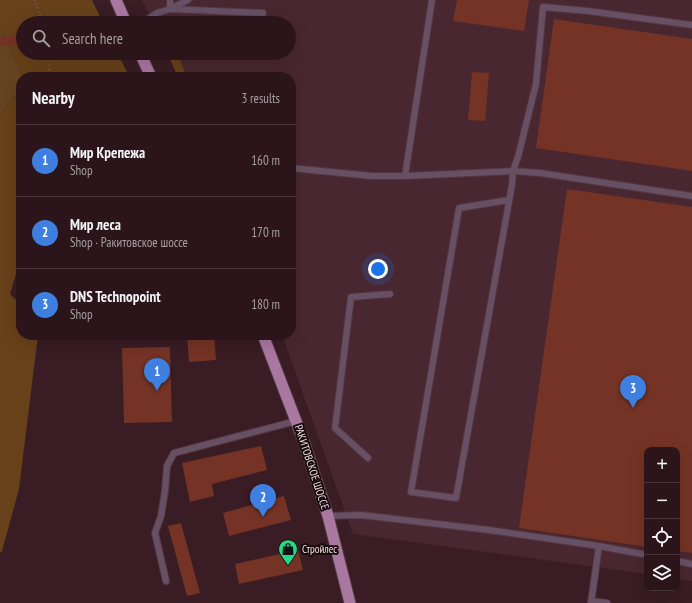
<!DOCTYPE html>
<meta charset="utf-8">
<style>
:root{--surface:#2b151b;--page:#372228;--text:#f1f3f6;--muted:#a69fa3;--line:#47343a;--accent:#2563eb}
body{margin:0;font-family:"PT Sans Narrow",sans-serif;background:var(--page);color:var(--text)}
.controls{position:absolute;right:12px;bottom:12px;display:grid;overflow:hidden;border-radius:8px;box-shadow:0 4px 16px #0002}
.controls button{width:36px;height:36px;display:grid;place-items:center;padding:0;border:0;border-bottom:1px solid var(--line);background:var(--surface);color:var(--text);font:20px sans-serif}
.you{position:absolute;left:378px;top:269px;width:14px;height:14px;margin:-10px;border:3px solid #fff;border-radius:50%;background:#1a73e8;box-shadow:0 0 0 6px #1a73e833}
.badge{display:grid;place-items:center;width:26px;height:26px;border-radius:50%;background:var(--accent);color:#fff;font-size:13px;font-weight:700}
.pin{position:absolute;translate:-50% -33px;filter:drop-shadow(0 1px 2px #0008)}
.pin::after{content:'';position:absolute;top:21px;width:14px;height:12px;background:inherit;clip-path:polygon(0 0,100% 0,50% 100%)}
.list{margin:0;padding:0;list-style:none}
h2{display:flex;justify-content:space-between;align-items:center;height:52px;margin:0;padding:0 16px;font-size:17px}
h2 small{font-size:13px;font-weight:400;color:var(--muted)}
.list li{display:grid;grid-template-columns:26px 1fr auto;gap:12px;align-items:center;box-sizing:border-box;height:72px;padding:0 16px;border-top:1px solid var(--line)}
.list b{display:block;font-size:15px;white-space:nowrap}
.list p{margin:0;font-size:13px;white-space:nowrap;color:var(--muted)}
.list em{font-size:13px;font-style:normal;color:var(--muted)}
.icon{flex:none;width:22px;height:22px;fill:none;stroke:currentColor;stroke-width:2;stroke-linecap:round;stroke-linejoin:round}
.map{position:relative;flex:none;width:692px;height:603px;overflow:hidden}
.search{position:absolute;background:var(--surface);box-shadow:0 4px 16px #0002;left:16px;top:16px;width:280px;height:44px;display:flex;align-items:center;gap:10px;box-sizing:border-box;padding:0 14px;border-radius:22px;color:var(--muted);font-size:15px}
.panel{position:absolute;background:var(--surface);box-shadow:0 4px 16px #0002;left:16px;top:72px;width:280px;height:268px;border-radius:16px}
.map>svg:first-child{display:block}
.built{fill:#492730}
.green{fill:#654422}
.forest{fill:#674119}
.building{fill:#743325}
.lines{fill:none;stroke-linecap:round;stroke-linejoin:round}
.service-casing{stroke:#53373f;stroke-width:8}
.primary-casing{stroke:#53373f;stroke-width:13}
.path{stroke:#755b62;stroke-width:2;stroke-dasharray:1 3;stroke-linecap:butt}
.service{stroke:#675064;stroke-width:6}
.primary{stroke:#a878a1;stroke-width:11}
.labels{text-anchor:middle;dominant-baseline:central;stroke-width:4;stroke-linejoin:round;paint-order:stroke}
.street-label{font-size:11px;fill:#f3dee3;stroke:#180b0e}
.poi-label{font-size:11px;fill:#f3dee3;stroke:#180b0e;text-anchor:start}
</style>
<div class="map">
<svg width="692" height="603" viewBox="0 0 692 603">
<rect width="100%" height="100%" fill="#391c24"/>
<path class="built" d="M 142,0 L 692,0 L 692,581 L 677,579 L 677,450 L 647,450 L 647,574 L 353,534 L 282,335 L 291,335 L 291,77 L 181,77 L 169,53 L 289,53 L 289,23 L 154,23 Z"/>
<path class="green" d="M 0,28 L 23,77 L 21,77 L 21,89 L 0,115 Z"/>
<g class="forest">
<path d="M 0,0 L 92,0 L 103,23 L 23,23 L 23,53 L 118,53 L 129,77 L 23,77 L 0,28 Z"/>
<path d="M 167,53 L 177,53 L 187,77 L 178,77 Z"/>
<path d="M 21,89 L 21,258 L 10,294 L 21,305 L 21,335 L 38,335 L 19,489 L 2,551 L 0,553 L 0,115 Z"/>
</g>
<g class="building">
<path d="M 457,0 L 529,0 L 524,31 L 453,21 Z"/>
<path d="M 554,19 L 692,39 L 692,171 L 536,148 Z"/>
<path d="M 23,35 L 23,45 L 0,46 L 0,37 Z"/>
<path d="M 472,72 L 489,73 L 485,121 L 468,120 Z"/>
<path d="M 567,189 L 692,207 L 692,553 L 677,551 L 677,450 L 647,450 L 647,547 L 519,528 Z"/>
<path d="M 187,335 L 214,335 L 216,360 L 189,362 Z"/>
<path d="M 170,347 L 172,422 L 124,423 L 122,348 Z"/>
<path d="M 261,446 L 267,470 L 212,484 L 214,496 L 190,502 L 182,463 Z"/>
<path d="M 284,496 L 291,520 L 229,536 L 223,513 Z"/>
<path d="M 181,523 L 200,593 L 187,596 L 168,526 Z"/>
<path d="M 298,550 L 303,570 L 239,584 L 235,564 Z"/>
</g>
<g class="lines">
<defs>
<g id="service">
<path d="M 170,0 L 170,9 L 188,0"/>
<path d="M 142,23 L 157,13 L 170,9 L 263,13"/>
<path d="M 291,168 L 372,176 L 405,176 L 513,171 L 540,173 L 692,196"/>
<path d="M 405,176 L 432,0"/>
<path d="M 509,200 L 459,208 L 411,492 L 456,498 L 512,185 L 513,171 L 518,157 L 536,84 L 543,7 L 588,11 L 692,25"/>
<path d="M 368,458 L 335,428 L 351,297 L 390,294"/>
<path d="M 328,516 L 361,515 L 489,530 L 599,546 L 647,555"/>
<path d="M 677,561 L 692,564"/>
<path d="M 166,581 L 155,533 L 161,516 L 165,491 L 167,466 L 174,453 L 296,421"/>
<path d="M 591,601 L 607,603"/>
<path d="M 591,603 L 599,546"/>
</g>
<g id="primary">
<path d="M 116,0 L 126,23"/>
<path d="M 140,53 L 151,77"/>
<path d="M 263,335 L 304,442 L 328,516 L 350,603"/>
</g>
</defs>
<use href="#service" class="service-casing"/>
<use href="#primary" class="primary-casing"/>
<g class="path">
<path d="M 34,0 L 43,23"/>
<path d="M 47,53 L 50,77"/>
</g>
<use href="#service" class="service"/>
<use href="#primary" class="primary"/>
</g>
<defs>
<symbol id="shop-pin" viewBox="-11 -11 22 30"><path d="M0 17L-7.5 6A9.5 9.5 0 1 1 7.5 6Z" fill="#23d886" stroke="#180b0e"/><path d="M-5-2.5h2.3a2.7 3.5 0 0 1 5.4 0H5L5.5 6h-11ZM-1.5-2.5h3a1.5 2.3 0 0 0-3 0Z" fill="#111"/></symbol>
</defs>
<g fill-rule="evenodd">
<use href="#shop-pin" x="277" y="538" width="22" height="30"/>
</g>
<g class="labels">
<g class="street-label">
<text transform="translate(312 467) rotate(72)">РАКИТОВСКОЕ ШОССЕ</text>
</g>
<g class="poi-label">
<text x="302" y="549">Стройлес</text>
</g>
</g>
</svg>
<div class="controls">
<button>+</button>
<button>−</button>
<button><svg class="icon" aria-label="locate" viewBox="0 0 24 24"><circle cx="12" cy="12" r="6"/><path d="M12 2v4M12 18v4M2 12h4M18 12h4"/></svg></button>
<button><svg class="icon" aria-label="layers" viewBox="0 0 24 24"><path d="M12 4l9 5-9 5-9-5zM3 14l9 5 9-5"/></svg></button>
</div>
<div class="you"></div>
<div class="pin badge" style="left:157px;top:391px;background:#3f7fe0">1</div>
<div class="pin badge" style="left:263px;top:517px;background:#3f7fe0">2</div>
<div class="pin badge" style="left:633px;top:408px;background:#3f7fe0">3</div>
<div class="search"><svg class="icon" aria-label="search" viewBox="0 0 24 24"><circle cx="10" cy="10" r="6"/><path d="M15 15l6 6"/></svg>Search here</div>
<section class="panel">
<h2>Nearby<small>3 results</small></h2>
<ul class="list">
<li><span class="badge" style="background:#3f7fe0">1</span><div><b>Мир Крепежа</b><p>Shop</p></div><em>160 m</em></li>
<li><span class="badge" style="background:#3f7fe0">2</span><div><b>Мир леса</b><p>Shop · Ракитовское шоссе</p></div><em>170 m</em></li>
<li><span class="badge" style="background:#3f7fe0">3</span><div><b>DNS Technopoint</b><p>Shop</p></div><em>180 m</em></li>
</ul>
</section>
</div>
